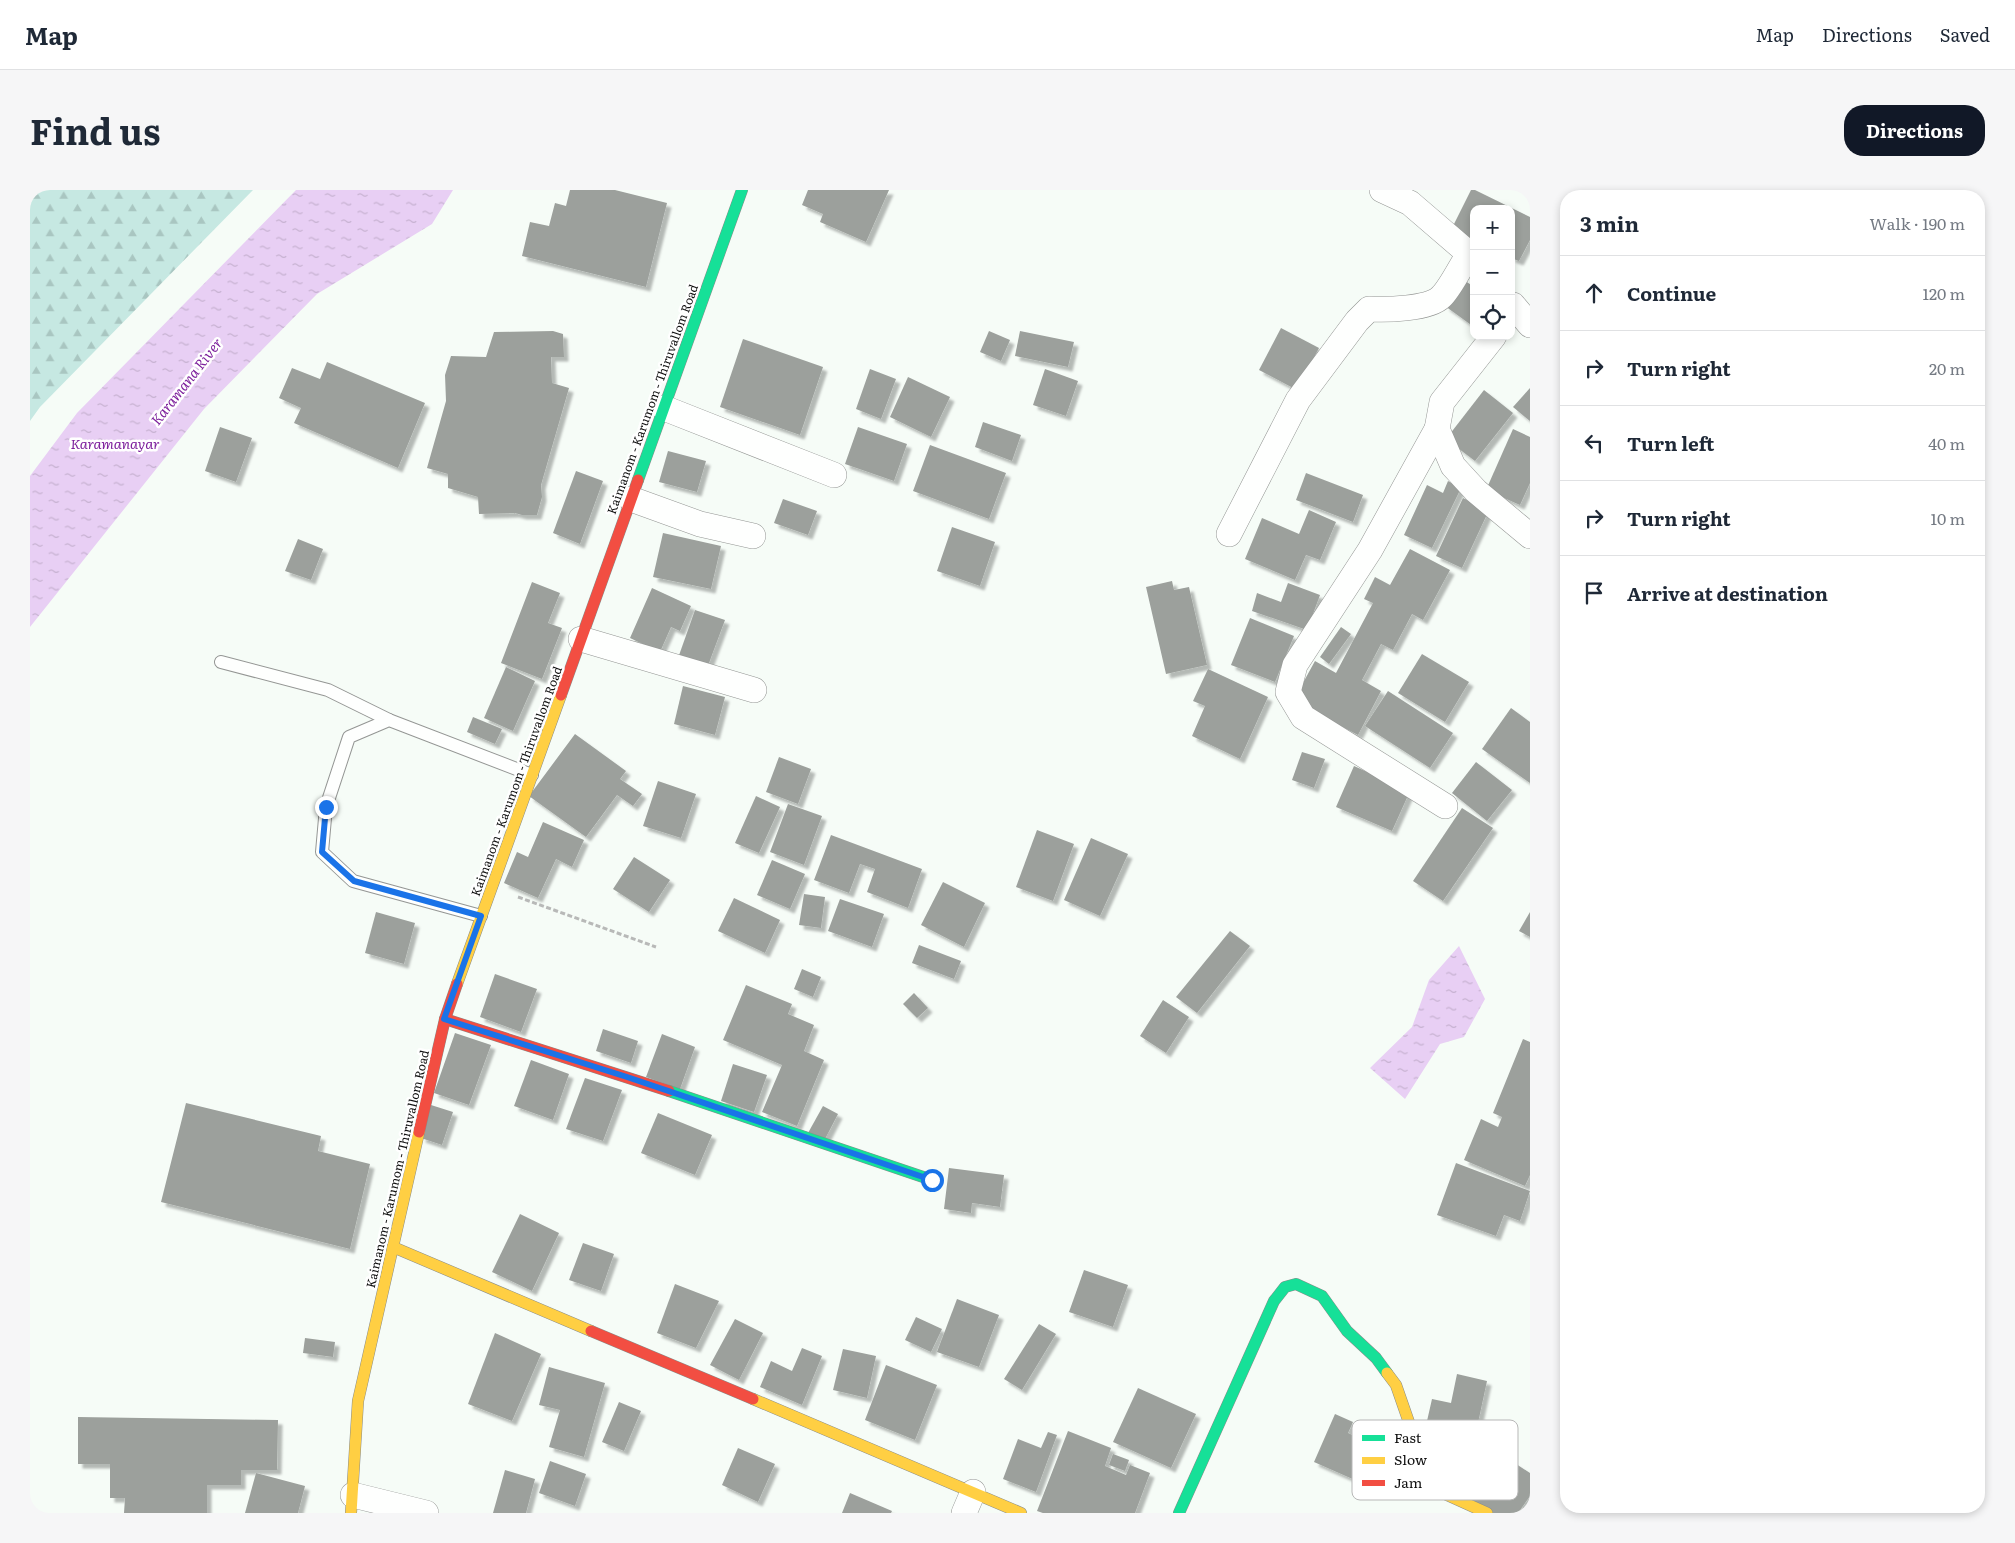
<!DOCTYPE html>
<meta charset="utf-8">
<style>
:root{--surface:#fff;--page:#f6f6f7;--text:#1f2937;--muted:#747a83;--line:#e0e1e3;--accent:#111827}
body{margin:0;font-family:Literata,serif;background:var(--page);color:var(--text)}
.controls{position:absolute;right:15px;top:15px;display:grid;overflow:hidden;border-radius:10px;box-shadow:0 2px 8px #0003}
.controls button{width:45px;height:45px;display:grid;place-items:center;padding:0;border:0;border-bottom:1px solid var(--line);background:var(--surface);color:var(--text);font:25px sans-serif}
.stop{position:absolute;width:15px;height:15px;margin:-11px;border:4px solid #1a73e8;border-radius:50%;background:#fff}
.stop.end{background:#1a73e8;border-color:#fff;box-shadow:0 1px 5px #0008}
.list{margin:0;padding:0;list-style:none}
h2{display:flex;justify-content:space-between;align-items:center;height:65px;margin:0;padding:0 20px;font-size:21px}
h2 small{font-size:16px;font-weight:400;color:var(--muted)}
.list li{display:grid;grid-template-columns:32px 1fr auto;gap:15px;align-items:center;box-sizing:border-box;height:75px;padding:0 20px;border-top:1px solid var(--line)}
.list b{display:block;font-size:19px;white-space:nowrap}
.list em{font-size:16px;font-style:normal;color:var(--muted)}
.icon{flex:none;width:28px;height:28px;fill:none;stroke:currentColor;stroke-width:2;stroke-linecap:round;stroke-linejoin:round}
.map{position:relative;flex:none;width:1500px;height:1323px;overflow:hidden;border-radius:20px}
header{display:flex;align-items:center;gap:30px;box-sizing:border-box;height:70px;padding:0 25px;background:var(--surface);border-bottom:1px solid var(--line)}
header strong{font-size:24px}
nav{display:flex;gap:28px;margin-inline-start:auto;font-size:18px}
.intro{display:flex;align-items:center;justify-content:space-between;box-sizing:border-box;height:120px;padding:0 30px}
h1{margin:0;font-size:35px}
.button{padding:12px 22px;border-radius:20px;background:var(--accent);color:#fff;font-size:18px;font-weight:700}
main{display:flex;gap:30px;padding:0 30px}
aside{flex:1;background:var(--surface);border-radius:20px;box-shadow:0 2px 8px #0003}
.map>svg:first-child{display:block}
.forest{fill:url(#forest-firs)}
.water{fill:url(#water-ripples)}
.building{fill:#9ca09c;filter:url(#shadow)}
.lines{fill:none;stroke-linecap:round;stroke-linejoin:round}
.lane-casing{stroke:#949694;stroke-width:14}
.street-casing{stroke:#949694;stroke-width:26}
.fast-casing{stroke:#8a8d8b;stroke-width:12}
.slow-casing{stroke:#8a8d8b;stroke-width:12}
.jam-casing{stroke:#8a8d8b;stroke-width:12}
.path{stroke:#b8b9b8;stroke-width:3;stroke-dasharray:5 2.5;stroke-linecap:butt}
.lane{stroke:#fefffe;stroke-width:12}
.street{stroke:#fefffe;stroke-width:25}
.fast{stroke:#16e098;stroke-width:11}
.slow{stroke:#ffcf43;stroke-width:11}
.jam{stroke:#f24e42;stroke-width:11}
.route{stroke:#1a73e8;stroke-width:6}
.labels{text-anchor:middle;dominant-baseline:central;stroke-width:5;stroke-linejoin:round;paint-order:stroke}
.street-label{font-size:12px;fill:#101010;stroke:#fff}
.water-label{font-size:14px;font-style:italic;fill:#7d209c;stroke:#fff}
.key{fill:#fff;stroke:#b7b7b7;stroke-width:1}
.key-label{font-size:14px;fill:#101010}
</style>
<header>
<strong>Map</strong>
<nav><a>Map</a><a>Directions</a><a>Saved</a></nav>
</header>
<div class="intro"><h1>Find us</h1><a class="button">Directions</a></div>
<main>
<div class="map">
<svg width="1500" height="1323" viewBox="0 0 1500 1323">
<defs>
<pattern id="forest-firs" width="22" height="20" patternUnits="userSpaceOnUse" patternTransform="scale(1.25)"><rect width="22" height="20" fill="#c6e8e2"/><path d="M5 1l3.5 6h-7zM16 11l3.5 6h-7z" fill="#a9c6c1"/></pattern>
<pattern id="water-ripples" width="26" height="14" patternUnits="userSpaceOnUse" patternTransform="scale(1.25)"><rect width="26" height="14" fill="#e8cff4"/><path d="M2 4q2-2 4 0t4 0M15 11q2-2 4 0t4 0" fill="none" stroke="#c6b1d0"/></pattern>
<filter id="shadow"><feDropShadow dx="4.5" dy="4.5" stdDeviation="1" flood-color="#0004"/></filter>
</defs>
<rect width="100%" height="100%" fill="#f6fcf7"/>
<path class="forest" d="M 0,0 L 223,0 L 10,217 L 0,231 Z"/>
<g class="water">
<path d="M 266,0 L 423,0 L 402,34 L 287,104 L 174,219 L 0,437 L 0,286 L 47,223 Z"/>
<path d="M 1429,756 L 1455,809 L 1434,847 L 1410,854 L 1375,909 L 1340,878 L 1382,837 L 1399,790 Z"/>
</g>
<g class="building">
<path d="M 540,0 L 585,0 L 637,13 L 616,97 L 492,66 L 500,32 L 519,36 L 525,13 L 536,16 Z"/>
<path d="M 778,0 L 859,0 L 836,52 L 790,32 L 793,24 L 772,15 Z"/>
<path d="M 1441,0 L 1445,0 L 1500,27 L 1500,50 L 1489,71 L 1481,68 L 1481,19 L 1444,19 L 1444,50 L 1422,38 Z"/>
<path d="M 1434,90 L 1444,97 L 1444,137 L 1415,116 Z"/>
<path d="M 1251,138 L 1289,158 L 1267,200 L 1229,180 Z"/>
<path d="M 523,141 L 533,144 L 534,167 L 521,167 L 522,193 L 539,198 L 511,295 L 512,307 L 507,325 L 492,325 L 485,323 L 449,324 L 448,307 L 418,298 L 418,284 L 397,278 L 416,211 L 415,185 L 421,166 L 456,167 L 464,142 Z"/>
<path d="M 959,141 L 980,150 L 971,171 L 950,162 Z"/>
<path d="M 990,141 L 1044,152 L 1038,177 L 985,166 Z"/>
<path d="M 713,149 L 793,177 L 770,245 L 690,217 Z"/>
<path d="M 297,172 L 395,213 L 368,278 L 264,233 L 271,218 L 249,208 L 262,178 L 290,189 Z"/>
<path d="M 840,179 L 866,189 L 851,229 L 826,219 Z"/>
<path d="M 1015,179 L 1048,191 L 1036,226 L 1003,215 Z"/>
<path d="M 878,187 L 920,207 L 901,247 L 860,227 Z"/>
<path d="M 1500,198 L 1500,231 L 1483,217 Z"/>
<path d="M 1454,200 L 1483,223 L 1445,271 L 1416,249 Z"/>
<path d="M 953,232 L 991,245 L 982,271 L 945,257 Z"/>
<path d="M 190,237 L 222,248 L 206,292 L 175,281 Z"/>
<path d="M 828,237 L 877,254 L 864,291 L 815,274 Z"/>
<path d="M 1483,239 L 1500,247 L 1500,293 L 1490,315 L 1456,300 Z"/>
<path d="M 900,255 L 976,283 L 959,329 L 883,301 Z"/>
<path d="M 638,261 L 676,271 L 667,302 L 629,292 Z"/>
<path d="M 546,281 L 573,291 L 550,354 L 523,343 Z"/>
<path d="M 1276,283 L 1333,305 L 1323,332 L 1266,310 Z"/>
<path d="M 1418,291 L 1431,298 L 1402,358 L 1374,345 L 1397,295 L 1413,303 Z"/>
<path d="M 1433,308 L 1459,320 L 1432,378 L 1406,366 Z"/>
<path d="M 753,309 L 787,321 L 778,345 L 744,333 Z"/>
<path d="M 1279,320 L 1306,332 L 1290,370 L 1276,365 L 1265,390 L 1215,369 L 1232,328 L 1269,344 Z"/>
<path d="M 922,337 L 965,352 L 950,396 L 907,381 Z"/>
<path d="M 633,343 L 691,356 L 681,399 L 623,387 Z"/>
<path d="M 268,349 L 293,359 L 281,390 L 255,381 Z"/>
<path d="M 1380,359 L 1420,380 L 1393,430 L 1382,424 L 1363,460 L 1351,454 L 1332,490 L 1351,501 L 1328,545 L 1263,511 L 1285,471 L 1306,483 L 1343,413 L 1334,409 L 1345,387 L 1360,395 Z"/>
<path d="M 1142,391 L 1144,400 L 1159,397 L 1177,475 L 1136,484 L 1116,397 Z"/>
<path d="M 502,392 L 530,403 L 518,433 L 532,438 L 512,489 L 471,473 Z"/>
<path d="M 1258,393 L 1290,405 L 1277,440 L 1222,421 L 1227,403 L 1251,412 Z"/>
<path d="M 622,398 L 661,416 L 650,441 L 641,437 L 630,462 L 600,448 Z"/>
<path d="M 665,420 L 695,430 L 676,481 L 647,471 Z"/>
<path d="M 1220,428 L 1264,446 L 1245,492 L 1201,475 Z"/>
<path d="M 1311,437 L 1321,444 L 1299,474 L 1290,467 Z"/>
<path d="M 1392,464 L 1439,492 L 1415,532 L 1368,503 Z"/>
<path d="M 476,477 L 505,491 L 483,541 L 454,528 Z"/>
<path d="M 1178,479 L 1238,507 L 1210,569 L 1162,546 L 1175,516 L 1163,511 Z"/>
<path d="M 653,496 L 695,507 L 685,545 L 644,534 Z"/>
<path d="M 1358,501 L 1423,543 L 1400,578 L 1335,536 Z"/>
<path d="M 1481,518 L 1500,532 L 1500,593 L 1452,559 Z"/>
<path d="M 443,527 L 472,539 L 465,554 L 437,542 Z"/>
<path d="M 545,544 L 596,581 L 590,589 L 612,604 L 603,616 L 587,605 L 556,647 L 499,606 Z"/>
<path d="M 1272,562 L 1295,569 L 1284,598 L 1262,590 Z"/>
<path d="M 749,567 L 781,579 L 768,614 L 736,602 Z"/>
<path d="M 1446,572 L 1482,600 L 1457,631 L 1422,603 Z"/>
<path d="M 1324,576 L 1380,601 L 1362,641 L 1306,617 Z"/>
<path d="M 628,591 L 666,604 L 651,648 L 613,636 Z"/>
<path d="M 726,606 L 750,617 L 729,663 L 705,653 Z"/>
<path d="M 758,614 L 792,626 L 774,675 L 740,662 Z"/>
<path d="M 1432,618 L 1463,638 L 1413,711 L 1383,691 Z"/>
<path d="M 513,632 L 554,650 L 542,677 L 526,669 L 508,708 L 474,693 L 487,662 L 498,667 Z"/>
<path d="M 1007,640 L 1044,654 L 1023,711 L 986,697 Z"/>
<path d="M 801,645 L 892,679 L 878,718 L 837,702 L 845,679 L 830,674 L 819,703 L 784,690 Z"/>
<path d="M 1061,648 L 1098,664 L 1070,726 L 1034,710 Z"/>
<path d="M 604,667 L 640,690 L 619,722 L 583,699 Z"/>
<path d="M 742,670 L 775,684 L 760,719 L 727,705 Z"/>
<path d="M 913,692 L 955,713 L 934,757 L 891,735 Z"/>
<path d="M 774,704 L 795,707 L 791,738 L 769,735 Z"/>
<path d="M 704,708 L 750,730 L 735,763 L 688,741 Z"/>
<path d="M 810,709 L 854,724 L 842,757 L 798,741 Z"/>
<path d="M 346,722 L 385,733 L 374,774 L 335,763 Z"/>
<path d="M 1500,722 L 1500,747 L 1489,741 Z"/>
<path d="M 1200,741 L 1220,756 L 1167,823 L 1146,807 Z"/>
<path d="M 889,755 L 931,771 L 924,789 L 882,773 Z"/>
<path d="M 772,779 L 791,787 L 783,807 L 764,799 Z"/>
<path d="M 465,784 L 507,799 L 491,842 L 450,827 Z"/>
<path d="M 716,795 L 762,814 L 758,824 L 784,835 L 774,861 L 794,870 L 767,936 L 732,922 L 752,875 L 693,850 Z"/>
<path d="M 884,803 L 898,818 L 887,828 L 873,814 Z"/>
<path d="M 1133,810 L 1159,827 L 1136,863 L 1110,846 Z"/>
<path d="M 573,839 L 608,851 L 601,873 L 566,861 Z"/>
<path d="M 425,843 L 461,855 L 439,915 L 404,903 Z"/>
<path d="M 632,844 L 665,857 L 650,899 L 616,887 Z"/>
<path d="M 1493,849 L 1500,852 L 1500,985 L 1495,996 L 1434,970 L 1451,929 L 1468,937 L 1472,927 L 1463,923 Z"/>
<path d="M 501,870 L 539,884 L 523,930 L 484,916 Z"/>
<path d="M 703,874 L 737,885 L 724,922 L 691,911 Z"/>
<path d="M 555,888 L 592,900 L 573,951 L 536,939 Z"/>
<path d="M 156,913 L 291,946 L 288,961 L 340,974 L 320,1059 L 131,1012 Z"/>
<path d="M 401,915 L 423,922 L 412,955 L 391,948 Z"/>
<path d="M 793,916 L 808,924 L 794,951 L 778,943 Z"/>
<path d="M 628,923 L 682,945 L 665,985 L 611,963 Z"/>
<path d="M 1426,973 L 1500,1001 L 1490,1031 L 1474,1025 L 1466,1046 L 1407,1025 Z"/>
<path d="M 919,978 L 974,985 L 970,1017 L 942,1013 L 941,1023 L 914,1019 Z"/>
<path d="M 490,1024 L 529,1043 L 502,1101 L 462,1082 Z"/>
<path d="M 553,1053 L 584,1064 L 571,1101 L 539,1090 Z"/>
<path d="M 1054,1080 L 1098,1095 L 1083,1137 L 1039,1122 Z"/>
<path d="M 645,1094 L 689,1111 L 666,1158 L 627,1143 Z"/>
<path d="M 927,1109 L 969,1125 L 949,1177 L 907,1162 Z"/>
<path d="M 886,1127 L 912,1139 L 901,1162 L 875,1150 Z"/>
<path d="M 705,1129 L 733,1143 L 709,1190 L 680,1175 Z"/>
<path d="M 1009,1134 L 1026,1144 L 992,1200 L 974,1189 Z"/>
<path d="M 465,1143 L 511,1164 L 482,1231 L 438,1214 Z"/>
<path d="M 275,1148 L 305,1152 L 303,1167 L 273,1163 Z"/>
<path d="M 772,1158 L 792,1166 L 772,1215 L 730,1197 L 741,1171 L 762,1181 Z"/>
<path d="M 813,1159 L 846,1166 L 837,1208 L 803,1200 Z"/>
<path d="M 856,1175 L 907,1195 L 885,1250 L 835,1230 Z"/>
<path d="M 519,1177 L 575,1193 L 554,1267 L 519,1257 L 530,1220 L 509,1215 Z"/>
<path d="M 1427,1184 L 1457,1191 L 1445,1247 L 1500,1283 L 1500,1306 L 1488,1323 L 1447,1323 L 1433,1313 L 1438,1287 L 1387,1275 L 1402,1209 L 1421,1213 Z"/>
<path d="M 1108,1198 L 1166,1224 L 1141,1278 L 1083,1252 Z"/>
<path d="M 589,1212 L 611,1221 L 594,1261 L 572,1252 Z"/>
<path d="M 1305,1224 L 1323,1232 L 1318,1243 L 1350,1258 L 1334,1294 L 1284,1272 Z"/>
<path d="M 48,1227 L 248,1230 L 247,1280 L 211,1280 L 211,1295 L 177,1295 L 177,1323 L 94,1323 L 95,1308 L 80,1308 L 80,1274 L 48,1274 Z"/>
<path d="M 1038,1241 L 1081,1258 L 1075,1276 L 1096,1285 L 1100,1275 L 1120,1283 L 1105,1323 L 1013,1323 L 1007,1321 Z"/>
<path d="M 1018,1242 L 1027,1245 L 1006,1302 L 973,1289 L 988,1249 L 1011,1258 Z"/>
<path d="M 708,1258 L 745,1274 L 728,1312 L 692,1295 Z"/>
<path d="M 1083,1264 L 1099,1270 L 1095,1281 L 1079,1275 Z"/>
<path d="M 520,1271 L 556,1284 L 545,1316 L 509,1303 Z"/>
<path d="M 475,1280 L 505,1289 L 496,1323 L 463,1323 Z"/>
<path d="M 226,1283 L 275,1296 L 268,1323 L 215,1323 Z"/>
<path d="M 820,1303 L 862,1321 L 861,1323 L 812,1323 Z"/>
</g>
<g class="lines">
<defs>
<g id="lane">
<path d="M 191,472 L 298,500 L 359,530"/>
<path d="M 451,726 L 323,691 L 292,662 L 296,617 L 319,547 L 359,530 L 502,585"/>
</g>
<g id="street">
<path d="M 1352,0 L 1380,13 L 1444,68"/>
<path d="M 1483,115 L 1500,135"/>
<path d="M 1464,146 L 1412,212 L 1407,239 L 1423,276 L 1446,301 L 1500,346"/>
<path d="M 634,218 L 804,285"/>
<path d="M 1407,239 L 1340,360 L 1265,475 L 1258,502 L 1273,527 L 1415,616"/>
<path d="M 601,309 L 670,334 L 723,346"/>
<path d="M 1199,344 L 1268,210 L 1327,131 L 1339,119 C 1356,120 1399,119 1411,107 C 1420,99 1432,74 1439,64"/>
<path d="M 551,449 L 724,500"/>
<path d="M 323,1305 L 396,1323"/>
<path d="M 934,1323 L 943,1302"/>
</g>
<g id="fast">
<path d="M 608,290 L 712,0"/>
<path d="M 639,901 L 902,990"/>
<path d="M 1149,1323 L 1244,1111 L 1255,1097 L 1266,1094 L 1292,1106 L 1317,1141 L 1346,1168 L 1357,1183"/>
</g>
<g id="slow">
<path d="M 427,794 L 531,505"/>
<path d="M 363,1057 L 561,1141"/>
<path d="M 1357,1183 L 1366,1195 L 1399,1290 L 1415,1304 L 1457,1323"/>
<path d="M 723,1209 L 991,1323"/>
<path d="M 321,1323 L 328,1211 L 389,942"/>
</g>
<g id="jam">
<path d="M 531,505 L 608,290"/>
<path d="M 415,829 L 639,901"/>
<path d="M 389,942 L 415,829 L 427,794"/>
<path d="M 561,1141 L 723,1209"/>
</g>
</defs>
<use href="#lane" class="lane-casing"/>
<use href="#street" class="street-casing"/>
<use href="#fast" class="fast-casing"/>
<use href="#slow" class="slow-casing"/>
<use href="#jam" class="jam-casing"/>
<path class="path" d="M 488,707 L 626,757"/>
<use href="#lane" class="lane"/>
<use href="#street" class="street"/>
<use href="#fast" class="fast"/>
<use href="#slow" class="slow"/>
<use href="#jam" class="jam"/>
</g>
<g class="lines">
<path class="route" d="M 296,617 L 292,662 L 324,691 L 451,726 L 414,829 L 597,887 L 902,990"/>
</g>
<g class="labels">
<g class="street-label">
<text transform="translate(622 209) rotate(-70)">Kaimanom - Karumom - Thiruvallom Road</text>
<text transform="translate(486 591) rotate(-70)">Kaimanom - Karumom - Thiruvallom Road</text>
<text transform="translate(367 979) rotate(-77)">Kaimanom - Karumom - Thiruvallom Road</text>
</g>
<g class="water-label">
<text transform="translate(156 191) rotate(-52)">Karamana River</text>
<text x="85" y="253">Karamanayar</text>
</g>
</g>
<rect x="1322" y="1230" width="166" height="80" rx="8" class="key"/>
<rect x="1332" y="1245" width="23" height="6" fill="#16e098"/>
<rect x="1332" y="1267" width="23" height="7" fill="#ffcf43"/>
<rect x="1332" y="1290" width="23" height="6" fill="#f24e42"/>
<g class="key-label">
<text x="1364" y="1253">Fast</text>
<text x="1364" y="1275">Slow</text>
<text x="1364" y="1298">Jam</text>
</g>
</svg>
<div class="controls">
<button>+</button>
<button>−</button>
<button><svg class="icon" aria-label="locate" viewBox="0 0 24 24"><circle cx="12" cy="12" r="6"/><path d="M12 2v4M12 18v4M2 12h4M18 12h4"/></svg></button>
</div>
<div class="stop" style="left:902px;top:990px"></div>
<div class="stop end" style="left:296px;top:617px"></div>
</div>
<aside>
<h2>3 min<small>Walk · 190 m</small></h2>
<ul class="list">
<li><svg class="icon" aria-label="ahead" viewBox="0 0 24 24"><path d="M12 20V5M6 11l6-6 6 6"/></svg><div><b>Continue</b></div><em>120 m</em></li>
<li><svg class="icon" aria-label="right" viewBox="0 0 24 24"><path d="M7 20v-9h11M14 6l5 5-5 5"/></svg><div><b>Turn right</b></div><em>20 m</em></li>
<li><svg class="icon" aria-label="left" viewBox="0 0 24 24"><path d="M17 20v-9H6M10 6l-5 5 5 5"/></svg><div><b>Turn left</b></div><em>40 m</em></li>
<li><svg class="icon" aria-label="right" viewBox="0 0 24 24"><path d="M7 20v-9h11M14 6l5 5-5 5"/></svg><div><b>Turn right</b></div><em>10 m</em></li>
<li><svg class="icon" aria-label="arrive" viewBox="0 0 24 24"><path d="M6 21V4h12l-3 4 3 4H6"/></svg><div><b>Arrive at destination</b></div></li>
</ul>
</aside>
</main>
